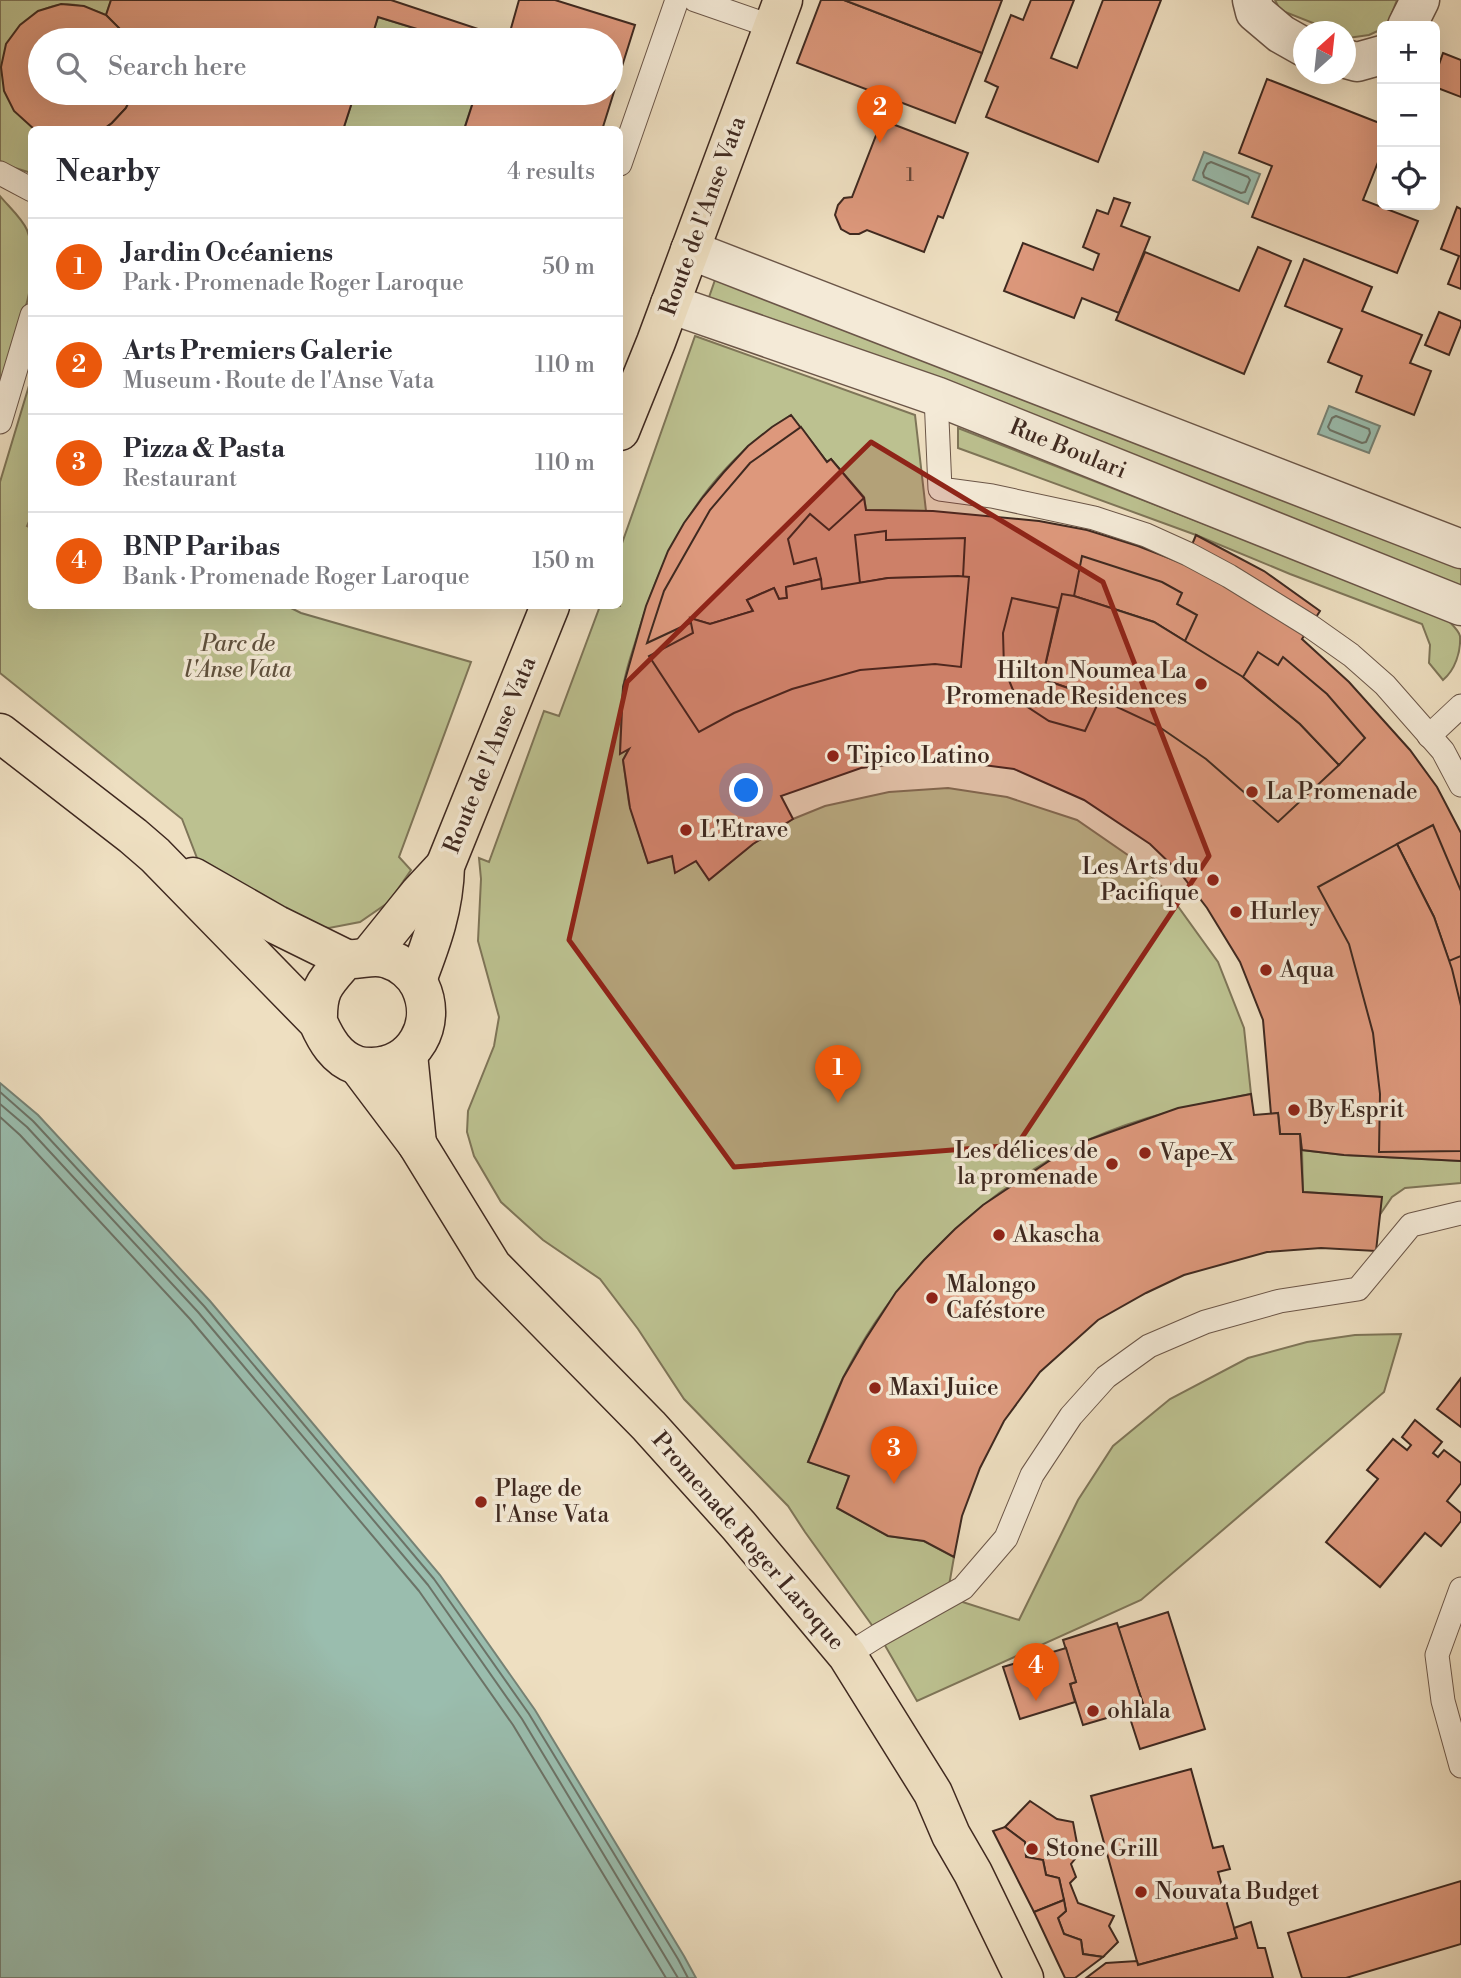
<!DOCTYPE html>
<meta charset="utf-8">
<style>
:root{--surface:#fff;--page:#f2f2f3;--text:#2b2b33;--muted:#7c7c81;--line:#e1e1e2;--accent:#ea580c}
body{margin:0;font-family:"Libre Bodoni",serif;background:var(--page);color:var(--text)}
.controls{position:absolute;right:21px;top:21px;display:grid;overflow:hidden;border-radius:10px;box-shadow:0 7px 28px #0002}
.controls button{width:63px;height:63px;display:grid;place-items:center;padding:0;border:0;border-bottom:2px solid var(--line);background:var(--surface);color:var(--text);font:35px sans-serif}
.compass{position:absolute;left:1293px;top:21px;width:63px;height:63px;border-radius:50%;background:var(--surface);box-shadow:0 7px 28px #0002;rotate:27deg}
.you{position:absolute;left:747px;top:791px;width:24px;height:24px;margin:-18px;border:5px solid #fff;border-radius:50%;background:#1a73e8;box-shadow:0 0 0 10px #1a73e833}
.badge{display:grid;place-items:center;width:46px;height:46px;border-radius:50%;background:var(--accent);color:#fff;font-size:23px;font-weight:700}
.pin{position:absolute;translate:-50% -58px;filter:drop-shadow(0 2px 4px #0008)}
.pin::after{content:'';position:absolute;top:37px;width:24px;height:21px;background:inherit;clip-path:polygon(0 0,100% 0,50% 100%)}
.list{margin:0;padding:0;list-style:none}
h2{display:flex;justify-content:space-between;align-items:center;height:91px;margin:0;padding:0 28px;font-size:30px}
h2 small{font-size:23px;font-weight:400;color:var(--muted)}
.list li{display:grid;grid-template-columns:46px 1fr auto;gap:21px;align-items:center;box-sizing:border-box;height:98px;padding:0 28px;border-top:2px solid var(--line)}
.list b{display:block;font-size:26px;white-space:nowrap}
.list p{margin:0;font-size:23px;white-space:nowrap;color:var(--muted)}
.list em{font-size:23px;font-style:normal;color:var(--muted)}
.icon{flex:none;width:38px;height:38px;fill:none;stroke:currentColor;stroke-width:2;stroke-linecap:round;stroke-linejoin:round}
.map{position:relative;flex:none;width:1461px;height:1978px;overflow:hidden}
.search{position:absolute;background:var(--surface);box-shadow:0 7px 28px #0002;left:28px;top:28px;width:595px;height:77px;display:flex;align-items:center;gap:18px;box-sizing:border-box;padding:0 24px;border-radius:38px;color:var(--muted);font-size:26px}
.panel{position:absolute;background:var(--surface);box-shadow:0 7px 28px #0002;left:28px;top:126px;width:595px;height:483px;border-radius:10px}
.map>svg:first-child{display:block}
.green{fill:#bcc190;stroke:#7e7558;stroke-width:2}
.water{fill:#9abdae;stroke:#768275;stroke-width:2}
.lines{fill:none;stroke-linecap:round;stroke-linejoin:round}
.shore{stroke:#6c7367;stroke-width:2}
.building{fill:#dd987c;stroke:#3f2920;stroke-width:2}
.service-casing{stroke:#6b5648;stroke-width:25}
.minor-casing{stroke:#6b5648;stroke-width:41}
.tertiary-casing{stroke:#6b5648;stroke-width:41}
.primary-casing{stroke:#3f2920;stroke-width:41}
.service{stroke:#f4ead7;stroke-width:23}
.minor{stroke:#f4ead7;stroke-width:38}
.tertiary{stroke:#f4ead7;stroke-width:38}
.primary{stroke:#eedfc1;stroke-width:38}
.marked{fill:#8f2418;fill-opacity:0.2;stroke:#8f2418;stroke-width:5;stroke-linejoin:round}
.poi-dot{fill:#8f2418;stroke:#f4ead7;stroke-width:2.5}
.labels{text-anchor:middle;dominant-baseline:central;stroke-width:7;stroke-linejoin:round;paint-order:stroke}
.number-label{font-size:19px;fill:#664537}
.street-label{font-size:23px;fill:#3f2920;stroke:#f4ead7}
.park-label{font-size:23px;font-style:italic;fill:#5e4f3c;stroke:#f4ead7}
.poi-label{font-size:23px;fill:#3f2920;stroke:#f4ead7;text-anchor:start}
</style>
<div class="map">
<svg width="1461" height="1978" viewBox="0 0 1461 1978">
<rect width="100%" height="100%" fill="#eedfc1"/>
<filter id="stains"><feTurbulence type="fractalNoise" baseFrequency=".00286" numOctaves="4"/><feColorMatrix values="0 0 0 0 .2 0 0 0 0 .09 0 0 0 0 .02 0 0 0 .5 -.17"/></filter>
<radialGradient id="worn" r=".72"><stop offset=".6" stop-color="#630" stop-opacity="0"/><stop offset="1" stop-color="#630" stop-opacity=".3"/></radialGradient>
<g class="green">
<path d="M 0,0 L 111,0 L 106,15 C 91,9 76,2 59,5 C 0,14 0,99 35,129 L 32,130 L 31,173 L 12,167 L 0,161 Z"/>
<path d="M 1275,0 L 1397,0 L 1387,26 L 1382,26 L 1382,29 L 1369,35 L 1348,38 L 1346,37 L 1346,32 L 1333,31 L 1280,10 Z"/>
<path d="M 378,17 L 453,40 L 371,40 Z"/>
<path d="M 355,93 L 476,93 L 464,129 L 343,130 Z"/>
<path d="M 0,196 C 8,206 22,218 27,230 C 45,275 14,342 0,385 Z"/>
<path d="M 716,277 L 1461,565 L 1461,591 L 706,306 Z"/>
<path d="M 695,336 L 915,415 L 926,511 L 866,510 L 864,497 L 831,459 L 827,462 L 791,415 C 709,466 665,542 638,633 C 633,651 625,670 623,689 C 621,710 621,732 620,753 L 629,749 L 623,760 L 629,803 L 648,863 L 659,860 L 651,838 L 673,812 L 658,741 L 632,749 L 635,694 L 649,656 L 699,732 C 779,689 868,657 960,667 L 969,577 L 958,576 L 968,545 L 1069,554 L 1069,562 L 1080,564 L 1074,596 L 1062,594 L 1058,608 L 1012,598 L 1003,633 L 1004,668 L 1017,700 L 1049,721 L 1085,731 L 1100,699 L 1158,726 L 1206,759 L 1278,822 L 1363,743 L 1423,831 L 1319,887 L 1349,944 L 1373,1033 L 1380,1094 L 1379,1152 L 1305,1146 L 1305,1130 L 1289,1128 L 1282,1051 L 1273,1001 L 1249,944 L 1205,878 L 1163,836 L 1112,798 L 1065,776 L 1010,755 L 950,746 L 853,755 L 773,783 L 731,803 L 682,840 L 679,831 L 660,859 L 672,856 L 676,872 L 696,861 L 709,880 L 753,844 L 793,819 L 825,806 L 889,792 L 948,788 L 1007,797 L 1077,820 L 1135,860 L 1169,894 L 1218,962 L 1244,1028 L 1251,1094 C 1195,1105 1140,1116 1088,1140 C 983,1189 894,1275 843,1378 C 830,1405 820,1434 808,1462 L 849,1476 L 837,1508 L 888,1536 L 924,1541 L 954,1557 L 947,1597 L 1019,1620 L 1078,1500 L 1113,1446 L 1170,1399 L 1248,1358 L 1307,1342 L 1355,1335 L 1401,1334 L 1384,1392 L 1141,1600 L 917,1701 L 879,1635 L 805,1532 L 788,1506 L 684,1399 L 638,1329 L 600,1279 L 543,1240 L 501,1202 L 474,1156 L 467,1132 L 468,1111 L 494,1046 L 499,1017 L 478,941 L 481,879 L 479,858 L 489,862 L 544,711 L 559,716 L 600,606 L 620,606 L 620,549 Z"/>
<path d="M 31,379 L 32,515 L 27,526 L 31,528 L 32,606 L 287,606 L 301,613 L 471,662 L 399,857 L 411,870 L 389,902 L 360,922 L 329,928 L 299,923 L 218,881 L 197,858 L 182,819 L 0,673 L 0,482 Z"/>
<path d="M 958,428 L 1446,618 C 1450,623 1458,629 1460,636 C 1461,652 1455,670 1443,680 L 1429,663 L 1430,645 L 1422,624 L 1290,574 L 1196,535 L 958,448 Z"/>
<path d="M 1302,1150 L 1344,1155 L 1461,1161 L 1461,1183 L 1405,1188 L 1392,1197 L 1379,1216 L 1381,1197 L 1303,1192 Z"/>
</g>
<g class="water">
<path d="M 1204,152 L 1260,174 L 1248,204 L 1193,180 Z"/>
<path d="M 1329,406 L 1380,426 L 1369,453 L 1318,434 Z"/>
<path d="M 0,1083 L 38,1115 L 210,1301 L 440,1575 L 535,1710 L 684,1956 L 696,1978 L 0,1978 Z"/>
</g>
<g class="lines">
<g class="shore">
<path d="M 1211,162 L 1248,177 L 1250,180 L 1245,192 L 1241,193 L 1204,177 L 1203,173 L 1207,164 Z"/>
<path d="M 1336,416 L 1369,429 L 1370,433 L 1366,442 L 1362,443 L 1330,430 L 1328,427 L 1332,418 Z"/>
<path d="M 0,1092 L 33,1121 L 204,1306 L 434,1579 L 529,1714 L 678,1959 L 688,1978"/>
<path d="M 0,1104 L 27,1127 L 198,1312 L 428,1585 L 522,1719 L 678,1978"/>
<path d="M 0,1117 L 20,1135 L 190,1319 L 419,1591 L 513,1725 L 666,1978"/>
</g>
</g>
<g class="building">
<path d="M 111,0 L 391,0 L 508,39 L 519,0 L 555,0 L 635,25 L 602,130 L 464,130 L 476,93 L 611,93 L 611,40 L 453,40 L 378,17 L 371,40 L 127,40 L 121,30 L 106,15 Z"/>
<path d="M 821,0 L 844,0 L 982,53 L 955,123 L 797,63 Z"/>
<path d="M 844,0 L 1002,0 L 982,53 Z"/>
<path d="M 1031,0 L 1074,0 L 1051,58 L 1077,68 L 1103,0 L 1161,0 L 1098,162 L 986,117 L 998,87 L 985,81 L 1011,15 L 1023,20 Z"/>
<path d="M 61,4 L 84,6 L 106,15 L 121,30 L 127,40 L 40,40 L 40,93 L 133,93 L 126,108 L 112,123 L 102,130 L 35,130 L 14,111 L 4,91 L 1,67 L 6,44 L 20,25 L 38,11 Z"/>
<path d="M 1443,53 L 1461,60 L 1461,97 L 1435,87 L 1435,76 Z"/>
<path d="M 1267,79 L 1382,124 L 1382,152 L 1363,200 L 1418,221 L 1397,273 L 1252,217 L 1272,166 L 1239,153 Z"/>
<path d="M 133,93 L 355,93 L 343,130 L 103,130 L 112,123 L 126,108 Z"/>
<path d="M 882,120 L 968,153 L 943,218 L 938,216 L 924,252 L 867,230 L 859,234 L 850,234 L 841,229 L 835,215 L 838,205 L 844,198 L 852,197 Z"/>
<path d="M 1114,198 L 1130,203 L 1121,226 L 1150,237 L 1119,313 L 1082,298 L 1074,318 L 1004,291 L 1023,243 L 1093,270 L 1099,254 L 1083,247 L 1097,210 L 1108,214 Z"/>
<path d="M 1457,207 L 1461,209 L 1461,289 L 1448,284 L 1459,256 L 1441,249 Z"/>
<path d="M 1258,247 L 1291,261 L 1244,374 L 1116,320 L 1145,252 L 1239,291 Z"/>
<path d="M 1304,259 L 1372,287 L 1362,311 L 1422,335 L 1410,363 L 1431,371 L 1414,415 L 1356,392 L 1362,376 L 1328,362 L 1342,329 L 1285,306 Z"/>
<path d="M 1439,312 L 1461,321 L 1461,325 L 1449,355 L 1425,345 Z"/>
<path d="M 791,415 L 827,462 L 831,459 L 864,498 L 866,510 L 933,511 L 1039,521 L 1087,530 L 1138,546 L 1184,564 L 1196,535 L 1264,571 L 1320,611 L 1302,639 L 1349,682 L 1410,750 L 1437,787 L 1461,833 L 1461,1161 L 1344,1155 L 1302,1150 L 1300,1134 L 1280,1134 L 1278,1113 L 1271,1114 L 1263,1020 L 1240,962 L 1207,908 L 1181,874 L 1150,844 L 1084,800 L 1014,769 L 937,759 L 861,768 L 781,796 L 793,819 L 753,844 L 709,880 L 696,861 L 675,873 L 672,856 L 648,863 L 630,808 L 623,760 L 629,749 L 620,754 L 623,687 L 646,606 L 668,551 L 684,523 L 703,497 L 724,472 L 748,446 L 772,427 Z"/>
<path d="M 801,427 L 827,462 L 831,459 L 864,498 L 829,530 L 810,514 L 788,539 L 794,564 L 816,558 L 821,579 L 786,587 L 787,598 L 779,599 L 774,588 L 747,600 L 753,611 L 710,624 L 690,618 L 690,623 L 647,643 L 664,591 L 710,510 L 750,463 Z"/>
<path d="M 886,531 L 886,540 L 965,538 L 963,577 L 888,578 L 860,583 L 855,535 Z"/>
<path d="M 1082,556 L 1162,582 L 1182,593 L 1177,604 L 1197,615 L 1185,641 L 1154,622 L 1074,596 Z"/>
<path d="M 958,576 L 969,577 L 961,667 L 935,664 L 860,670 L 792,689 L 734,713 L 699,732 L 649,656 L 693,633 L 690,618 L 710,624 L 753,611 L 747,600 L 774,588 L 779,599 L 787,598 L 786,587 L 821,579 L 822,589 L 888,578 Z"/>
<path d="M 1062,594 L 1074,596 L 1154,622 L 1243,677 L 1300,724 L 1339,765 L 1278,822 L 1206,759 L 1158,726 L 1100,699 L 1042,679 Z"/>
<path d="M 1012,598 L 1058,608 L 1042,679 L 1100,699 L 1085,731 L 1049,721 L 1017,700 L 1004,668 L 1003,633 Z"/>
<path d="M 1258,652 L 1278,665 L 1283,657 L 1327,694 L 1365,738 L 1339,765 L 1300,724 L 1243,677 Z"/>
<path d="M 1433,825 L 1461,891 L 1461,956 L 1449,961 L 1434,917 L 1397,844 Z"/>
<path d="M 1397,844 L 1434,917 L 1452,969 L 1461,1006 L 1461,1151 L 1379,1152 L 1380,1094 L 1373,1033 L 1349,944 L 1318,887 Z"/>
<path d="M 1251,1094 L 1254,1115 L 1278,1113 L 1280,1134 L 1300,1134 L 1303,1192 L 1382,1197 L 1376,1251 L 1321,1248 L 1267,1252 L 1184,1275 L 1146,1293 L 1098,1320 L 1040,1372 L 1004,1421 L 980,1468 L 962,1516 L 954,1557 L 924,1541 L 888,1536 L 837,1508 L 849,1476 L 808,1462 L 843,1378 L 865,1340 L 896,1292 L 924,1260 L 955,1229 L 983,1205 L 1049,1161 L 1088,1140 L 1178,1108 Z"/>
<path d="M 1461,1378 L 1461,1427 L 1437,1409 Z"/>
<path d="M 1415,1420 L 1442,1442 L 1433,1453 L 1438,1457 L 1444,1450 L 1461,1463 L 1461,1483 L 1447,1501 L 1461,1513 L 1461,1521 L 1441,1546 L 1425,1533 L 1380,1587 L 1326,1542 L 1378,1479 L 1367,1470 L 1393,1439 L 1407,1450 L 1411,1445 L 1402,1437 Z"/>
<path d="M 1168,1612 L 1205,1729 L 1140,1749 L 1128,1712 L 1144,1707 L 1118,1628 Z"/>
<path d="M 1117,1623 L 1144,1707 L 1083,1725 L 1070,1684 L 1076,1682 L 1063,1640 Z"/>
<path d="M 1066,1648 L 1076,1682 L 1070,1684 L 1075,1702 L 1020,1719 L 1003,1667 Z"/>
<path d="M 1191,1769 L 1213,1848 L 1223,1846 L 1230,1869 L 1218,1872 L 1237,1938 L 1138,1965 L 1091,1796 Z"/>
<path d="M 1030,1801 L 1057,1819 L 1073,1822 L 1079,1854 L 1071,1864 L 1076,1877 L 1070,1883 L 1078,1903 L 1114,1916 L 1109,1926 L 1118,1942 L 1103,1957 L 1083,1954 L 1081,1940 L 1064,1934 L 1058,1918 L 1066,1911 L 1059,1878 L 1046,1875 L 1043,1860 L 1026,1857 L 1025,1842 L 1005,1827 Z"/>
<path d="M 1005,1827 L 1025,1842 L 1026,1857 L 1043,1860 L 1046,1875 L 1059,1878 L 1064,1900 L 1034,1912 L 993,1831 Z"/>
<path d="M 1461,1881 L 1461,1944 L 1346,1978 L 1302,1978 L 1288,1933 Z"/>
<path d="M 1064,1900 L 1066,1911 L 1058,1918 L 1064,1934 L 1081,1940 L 1083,1954 L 1103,1957 L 1075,1978 L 1065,1978 L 1034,1912 Z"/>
<path d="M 1251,1922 L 1258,1948 L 1265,1948 L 1273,1978 L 1086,1978 L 1106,1963 L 1137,1961 L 1138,1965 L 1237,1938 L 1234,1928 Z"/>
</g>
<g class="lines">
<defs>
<g id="service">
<path d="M 695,0 L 773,27"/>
<path d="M 620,164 L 677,0"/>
<path d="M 0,173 L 32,190"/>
<path d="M 936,396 L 940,489 L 992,496 L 1094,518 L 1146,535 L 1188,554 L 1229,576 L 1310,626 L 1351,655 L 1385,685 L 1443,751 L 1461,785"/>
<path d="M 0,422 L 32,315"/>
<path d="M 1429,736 L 1461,706"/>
<path d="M 1461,1589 L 1437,1655 L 1443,1701 L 1461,1766"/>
<path d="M 847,1655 L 879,1635 L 963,1588 L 1006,1538 L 1032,1475 L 1071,1416 L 1106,1377 L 1149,1346 L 1205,1322 L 1280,1301 L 1358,1289 L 1411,1225 L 1461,1213"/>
</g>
<g id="minor">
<path d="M 1252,0 L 1255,12 L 1281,34 L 1304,47"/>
<path d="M 1407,26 L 1420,0"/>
<path d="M 1346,59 L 1357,62 L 1382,55"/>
</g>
<g id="tertiary">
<path d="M 690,250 L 1461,549"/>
<path d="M 670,304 L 936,396 L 1461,606"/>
</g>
<g id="primary">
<path d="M 620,431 L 656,342 L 783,0"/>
<path d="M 0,733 L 133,836 L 155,855 L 318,1022 C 326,1040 336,1058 356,1065 C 361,1067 366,1067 372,1067 C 414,1066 438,1024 420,986 C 414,974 402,963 388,959 C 373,953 360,961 346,959 C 325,983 317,988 318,1022"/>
<path d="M 193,877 L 277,925 L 346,959"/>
<path d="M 369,956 L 419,894 L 445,866"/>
<path d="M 417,980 C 432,941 444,908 445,866 L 550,606"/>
<path d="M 408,1054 L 417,1144"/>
<path d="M 359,1067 L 417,1144 L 492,1266 L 649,1426 L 739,1526 L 847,1655 L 933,1793 L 951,1835 L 973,1873 L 1024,1978"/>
</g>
</defs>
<use href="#service" class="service-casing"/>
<use href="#minor" class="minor-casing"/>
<use href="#tertiary" class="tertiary-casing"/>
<use href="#primary" class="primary-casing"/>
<use href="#service" class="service"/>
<use href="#minor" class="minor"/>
<use href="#tertiary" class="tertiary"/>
<use href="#primary" class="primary"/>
</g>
<path class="marked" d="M 871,442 L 1103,582 L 1209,856 L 1017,1145 L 734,1167 L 569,940 L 627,682 Z"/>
<g class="poi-dot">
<circle cx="1201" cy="684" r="7"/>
<circle cx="833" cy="756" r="7"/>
<circle cx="1252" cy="792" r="7"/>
<circle cx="686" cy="830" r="7"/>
<circle cx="1213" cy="880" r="7"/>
<circle cx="1236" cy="912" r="7"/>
<circle cx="1266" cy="970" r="7"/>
<circle cx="1294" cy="1110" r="7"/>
<circle cx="1145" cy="1153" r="7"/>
<circle cx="1112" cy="1164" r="7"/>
<circle cx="999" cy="1235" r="7"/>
<circle cx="932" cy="1298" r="7"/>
<circle cx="875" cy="1388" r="7"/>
<circle cx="481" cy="1502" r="7"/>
<circle cx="1093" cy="1711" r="7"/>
<circle cx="1032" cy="1849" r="7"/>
<circle cx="1141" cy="1892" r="7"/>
</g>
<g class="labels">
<g class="number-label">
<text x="910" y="175">1</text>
</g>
<g class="street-label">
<text transform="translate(703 216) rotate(-70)">Route de l'Anse Vata</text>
<text transform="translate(1068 449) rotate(22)">Rue Boulari</text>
<text transform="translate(490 755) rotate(-68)">Route de l'Anse Vata</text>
<text transform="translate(748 1541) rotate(49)">Promenade Roger Laroque</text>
</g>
<g class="park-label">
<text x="238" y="644">Parc de<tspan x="238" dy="26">l'Anse Vata</tspan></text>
</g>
<g class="poi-label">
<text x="1187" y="671" text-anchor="end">Hilton Noumea La<tspan x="1187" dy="26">Promenade Residences</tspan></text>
<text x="847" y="756">Tipico Latino</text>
<text x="1266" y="792">La Promenade</text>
<text x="700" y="830">L'Etrave</text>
<text x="1199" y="867" text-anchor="end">Les Arts du<tspan x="1199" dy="26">Pacifique</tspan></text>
<text x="1250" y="912">Hurley</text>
<text x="1280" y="970">Aqua</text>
<text x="1308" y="1110">By Esprit</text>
<text x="1098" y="1151" text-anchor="end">Les délices de<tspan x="1098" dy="26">la promenade</tspan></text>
<text x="1159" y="1153">Vape-X</text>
<text x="1013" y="1235">Akascha</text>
<text x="946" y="1285">Malongo<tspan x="946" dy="26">Caféstore</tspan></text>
<text x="889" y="1388">Maxi Juice</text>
<text x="495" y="1489">Plage de<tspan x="495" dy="26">l'Anse Vata</tspan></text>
<text x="1107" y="1711">ohlala</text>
<text x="1046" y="1849">Stone Grill</text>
<text x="1155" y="1892">Nouvata Budget</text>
</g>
</g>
<rect width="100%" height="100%" filter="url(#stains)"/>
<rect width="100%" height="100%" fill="url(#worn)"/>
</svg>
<div class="controls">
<button>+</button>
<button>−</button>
<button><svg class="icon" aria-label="locate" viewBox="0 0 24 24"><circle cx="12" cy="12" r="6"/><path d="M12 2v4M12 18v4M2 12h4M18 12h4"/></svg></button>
</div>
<svg class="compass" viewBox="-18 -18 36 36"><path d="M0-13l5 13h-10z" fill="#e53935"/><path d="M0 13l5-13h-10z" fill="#7c7c81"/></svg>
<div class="you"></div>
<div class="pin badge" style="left:838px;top:1103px">1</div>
<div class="pin badge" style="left:880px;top:143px">2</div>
<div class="pin badge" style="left:894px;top:1484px">3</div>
<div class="pin badge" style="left:1036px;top:1701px">4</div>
<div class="search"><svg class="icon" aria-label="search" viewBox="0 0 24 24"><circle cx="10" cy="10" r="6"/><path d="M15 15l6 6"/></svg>Search here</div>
<section class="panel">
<h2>Nearby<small>4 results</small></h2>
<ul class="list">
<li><span class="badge">1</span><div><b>Jardin Océaniens</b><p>Park · Promenade Roger Laroque</p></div><em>50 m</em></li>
<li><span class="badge">2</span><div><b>Arts Premiers Galerie</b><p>Museum · Route de l'Anse Vata</p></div><em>110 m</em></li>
<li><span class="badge">3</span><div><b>Pizza &amp; Pasta</b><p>Restaurant</p></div><em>110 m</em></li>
<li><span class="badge">4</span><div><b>BNP Paribas</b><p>Bank · Promenade Roger Laroque</p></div><em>150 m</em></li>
</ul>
</section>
</div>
